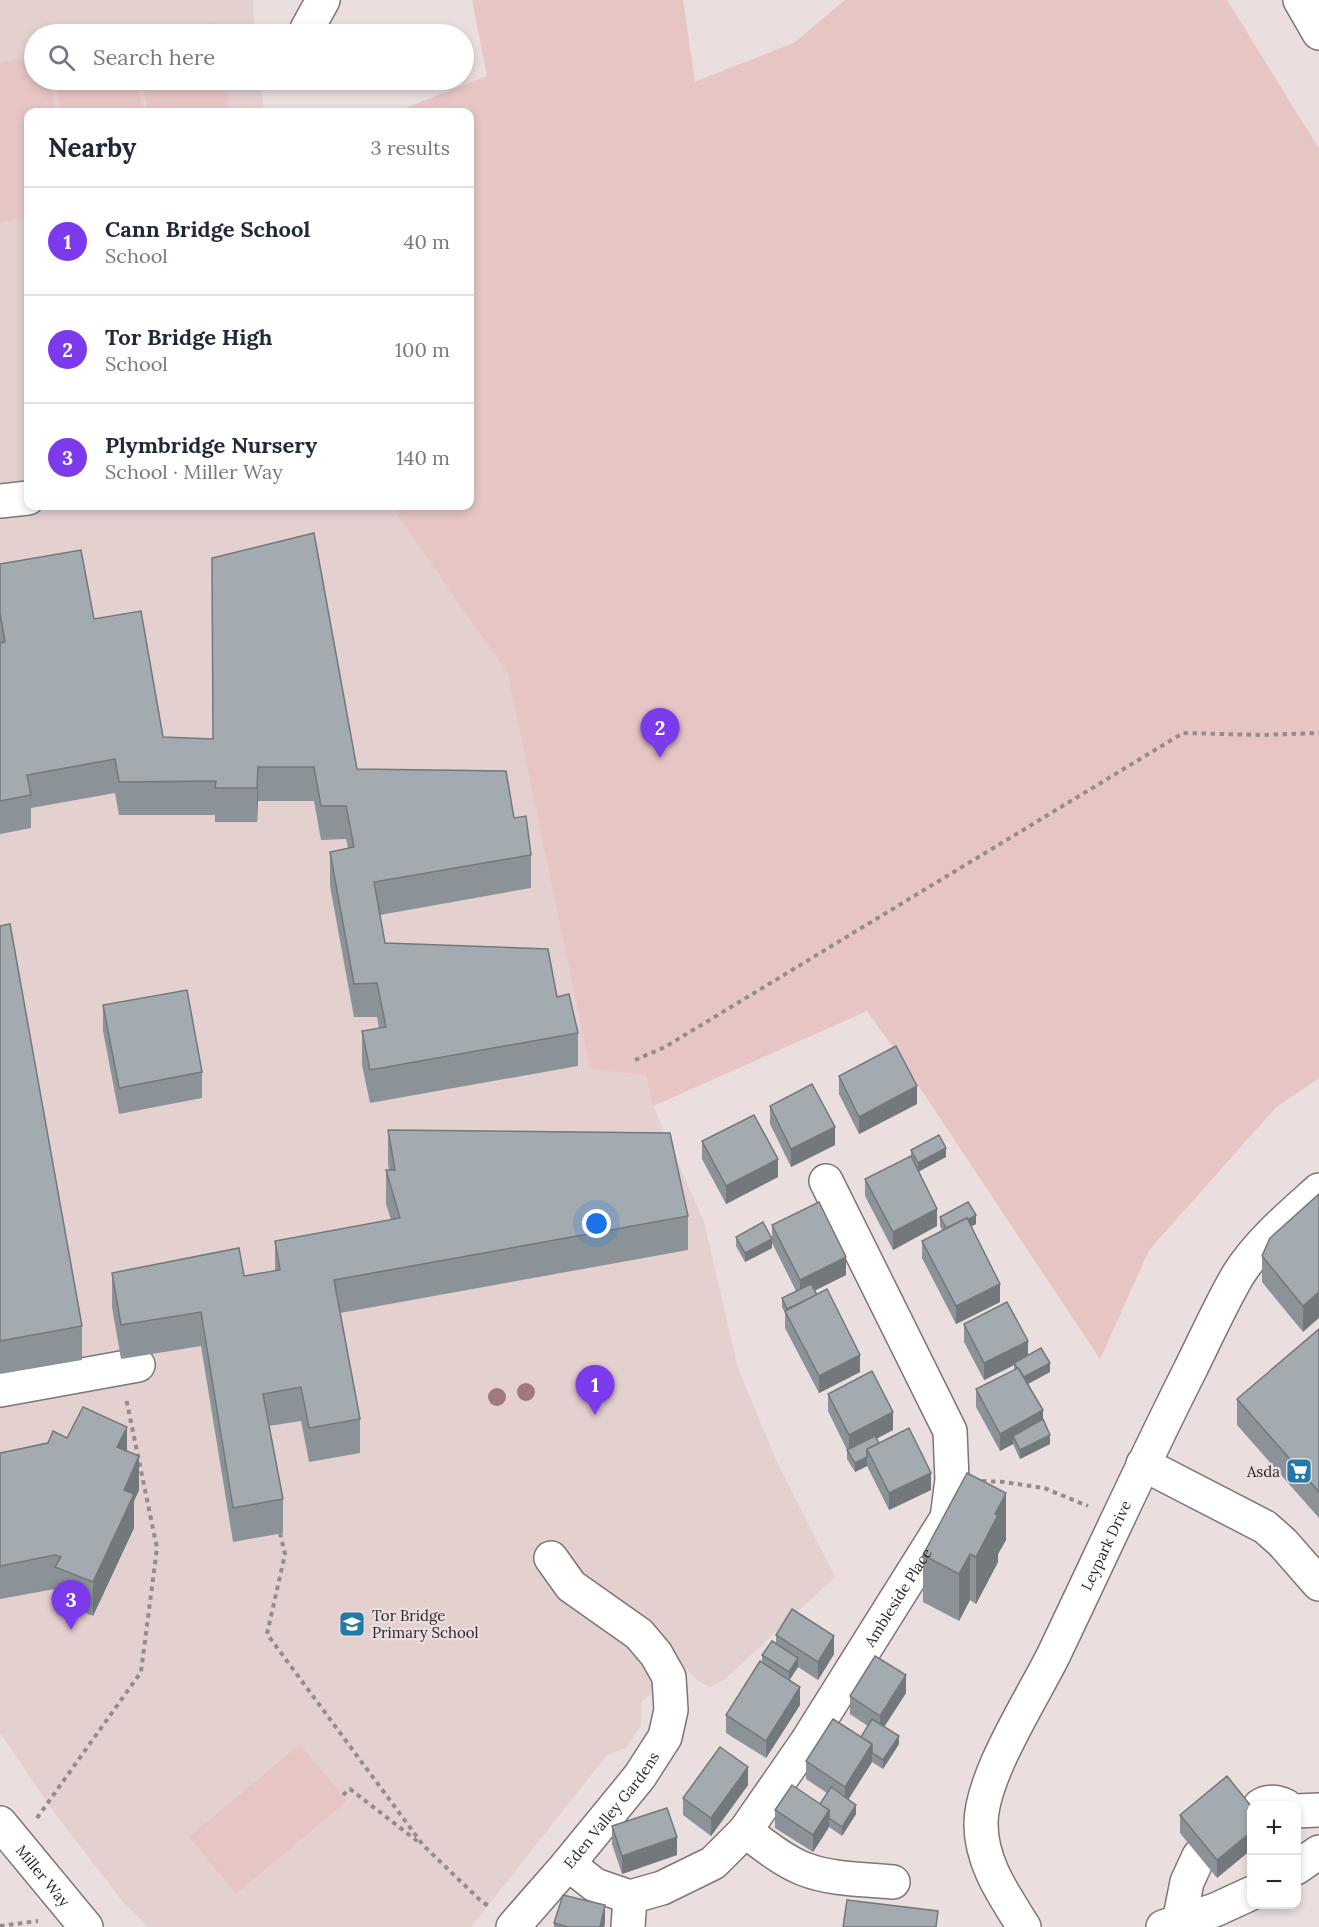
<!DOCTYPE html>
<meta charset="utf-8">
<style>
:root{--surface:#fff;--page:#f6f6f7;--text:#1f2937;--muted:#747a83;--line:#e0e1e3;--accent:#7c3aed}
body{margin:0;font-family:Lora,serif;background:var(--page);color:var(--text)}
.controls{position:absolute;right:18px;bottom:18px;display:grid;overflow:hidden;border-radius:12px;box-shadow:0 3px 9px #0003}
.controls button{width:54px;height:54px;display:grid;place-items:center;padding:0;border:0;border-bottom:2px solid var(--line);background:var(--surface);color:var(--text);font:30px sans-serif}
.you{position:absolute;left:597px;top:1224px;width:21px;height:21px;margin:-15px;border:4px solid #fff;border-radius:50%;background:#1a73e8;box-shadow:0 0 0 9px #1a73e833}
.badge{display:grid;place-items:center;width:39px;height:39px;border-radius:50%;background:var(--accent);color:#fff;font-size:20px;font-weight:700}
.pin{position:absolute;translate:-50% -50px;filter:drop-shadow(0 2px 3px #0008)}
.pin::after{content:'';position:absolute;top:32px;width:21px;height:18px;background:inherit;clip-path:polygon(0 0,100% 0,50% 100%)}
.list{margin:0;padding:0;list-style:none}
h2{display:flex;justify-content:space-between;align-items:center;height:78px;margin:0;padding:0 24px;font-size:26px}
h2 small{font-size:20px;font-weight:400;color:var(--muted)}
.list li{display:grid;grid-template-columns:39px 1fr auto;gap:18px;align-items:center;box-sizing:border-box;height:108px;padding:0 24px;border-top:2px solid var(--line)}
.list b{display:block;font-size:22px;white-space:nowrap}
.list p{margin:0;font-size:20px;white-space:nowrap;color:var(--muted)}
.list em{font-size:20px;font-style:normal;color:var(--muted)}
.icon{flex:none;width:33px;height:33px;fill:none;stroke:currentColor;stroke-width:2;stroke-linecap:round;stroke-linejoin:round}
.map{position:relative;flex:none;width:1319px;height:1927px;overflow:hidden}
.search{position:absolute;background:var(--surface);box-shadow:0 3px 9px #0003;left:24px;top:24px;width:450px;height:66px;display:flex;align-items:center;gap:15px;box-sizing:border-box;padding:0 21px;border-radius:33px;color:var(--muted);font-size:22px}
.panel{position:absolute;background:var(--surface);box-shadow:0 3px 9px #0003;left:24px;top:108px;width:450px;height:402px;border-radius:12px}
.map>svg:first-child{display:block}
.built{fill:#e5d0d0}
.green{fill:#e7c5c5}
.lines{fill:none;stroke-linecap:round;stroke-linejoin:round}
.minor-casing{stroke:#7f7575;stroke-width:36}
.path{stroke:#958c8c;stroke-width:4;stroke-dasharray:4.5 4.5;stroke-linecap:butt}
.minor{stroke:#fff;stroke-width:33}
.tree{fill:#a1797d}
.wall{fill:#8c9398}
.shaded-wall{fill:#72787c}
.building{fill:#a3abb1;stroke:#72787c;stroke-width:1.5}
.labels{text-anchor:middle;dominant-baseline:central;stroke-width:4.5;stroke-linejoin:round;paint-order:stroke}
.poi-label{font-size:15px;fill:#2c2727;stroke:#eadede;text-anchor:end}
.street-label{font-size:15px;fill:#2c2727;stroke:#eadede}
</style>
<div class="map">
<svg width="1319" height="1927" viewBox="0 0 1319 1927">
<rect width="100%" height="100%" fill="#eadede"/>
<path class="built" d="M 0,0 L 253,0 L 254,34 L 34,34 L 34,80 L 260,80 L 264,112 L 28,112 L 28,506 L 470,506 L 694,82 L 794,43 L 845,0 L 1227,0 L 1319,149 L 1319,1078 L 1276,1107 L 1149,1250 L 1100,1359 L 893,1047 L 867,1011 L 653,1106 L 704,1222 L 738,1368 L 777,1462 L 835,1577 L 724,1680 L 710,1687 L 698,1681 L 686,1669 L 642,1701 L 641,1725 L 626,1748 L 607,1755 L 471,1927 L 148,1927 L 123,1902 L 54,1812 L 0,1733 Z"/>
<g class="green">
<path d="M 472,0 L 683,0 L 695,82 L 794,43 L 845,0 L 1227,0 L 1319,149 L 1319,1078 L 1276,1107 L 1149,1250 L 1100,1359 L 893,1047 L 867,1011 L 653,1106 L 646,1075 L 590,1069 L 508,674 L 391,506 L 470,506 L 470,112 L 395,112 L 487,76 Z"/>
<path d="M 214,23 L 216,34 L 154,34 L 213,23 Z"/>
<path d="M 34,56 L 34,80 L 50,80 L 56,112 L 28,112 L 28,217 L 0,223 L 0,63 Z"/>
<path d="M 55,80 L 137,80 L 143,112 L 61,112 Z"/>
<path d="M 142,80 L 224,80 L 230,112 L 148,112 Z"/>
<path d="M 300,1744 L 347,1801 L 236,1894 L 189,1837 Z"/>
</g>
<g class="lines">
<defs>
<g id="minor">
<path d="M 1300,0 L 1319,33"/>
<path d="M 307,29 L 323,0"/>
<path d="M 0,501 L 28,498"/>
<path d="M 0,1390 L 138,1365"/>
<path d="M 1143,1464 L 1265,1527 L 1282,1542 L 1319,1584"/>
<path d="M 1260,1806 C 1268,1800 1278,1802 1286,1806"/>
<path d="M 1296,1811 L 1319,1810"/>
<path id="s1" d="M 0,1823 L 86,1927"/>
<path d="M 745,1831 C 763,1844 783,1861 804,1869 C 832,1880 864,1879 893,1882"/>
<path id="s2" d="M 568,1864 L 595,1885 L 630,1897 L 662,1888 L 713,1863 L 745,1831 L 806,1743 L 947,1518 L 952,1480 L 950,1431 L 826,1181"/>
<path d="M 1296,1868 L 1319,1852"/>
<path d="M 1179,1922 L 1187,1882 L 1199,1856"/>
<path id="s3" d="M 513,1927 L 568,1864 L 640,1776 L 665,1737 L 671,1710 L 669,1677 L 656,1654 L 639,1634 L 571,1586 L 551,1558"/>
<path d="M 628,1927 L 630,1897"/>
<path id="s4" d="M 1024,1927 C 1004,1895 981,1863 981,1824 C 981,1776 1032,1699 1054,1654 C 1099,1560 1142,1465 1189,1372 C 1205,1340 1220,1306 1238,1275 C 1259,1242 1290,1216 1319,1190"/>
<path d="M 1163,1927 L 1215,1910 L 1252,1893"/>
</g>
</defs>
<use href="#minor" class="minor-casing"/>
<g class="path">
<path d="M 635,1060 L 665,1047 L 1183,733 L 1262,735 L 1319,733"/>
<path d="M 982,1481 L 1004,1482 L 1044,1488 L 1088,1506"/>
<path d="M 280,1533 L 285,1554 L 267,1634 L 423,1845 L 480,1900 L 490,1907"/>
<path d="M 343,1795 L 350,1789 L 421,1844"/>
<path d="M 37,1818 L 141,1672 L 157,1548 L 126,1398"/>
<path d="M 0,1926 L 38,1921"/>
</g>
<use href="#minor" class="minor"/>
</g>
<g class="tree">
<circle cx="526" cy="1392" r="9"/>
<circle cx="497" cy="1397" r="9"/>
</g>
<g class="wall">
<path d="M 0,564 L 94,619 L 163,737 L 357,769 L 514,818 L 531,855 L 531,888 L 380,915 L 385,943 L 557,997 L 578,1033 L 578,1066 L 370,1103 L 362,1065 L 362,1031 L 379,1028 L 377,1017 L 354,1017 L 330,886 L 330,852 L 348,848 L 346,839 L 321,840 L 314,801 L 258,801 L 257,822 L 215,822 L 215,815 L 119,815 L 115,793 L 31,808 L 31,828 L 0,834 Z"/>
<path d="M 0,926 L 82,1326 L 82,1360 L 0,1374 Z"/>
<path d="M 103,1005 L 202,1072 L 202,1098 L 119,1114 L 103,1031 Z"/>
<path d="M 839,1076 L 917,1104 L 859,1134 L 839,1094 Z"/>
<path d="M 770,1106 L 835,1145 L 791,1167 L 770,1124 Z"/>
<path d="M 388,1130 L 688,1216 L 688,1250 L 340,1313 L 360,1419 L 360,1453 L 309,1462 L 301,1421 L 269,1426 L 283,1499 L 283,1533 L 233,1542 L 201,1346 L 121,1359 L 112,1307 L 112,1273 L 244,1276 L 275,1271 L 275,1241 L 391,1220 L 386,1204 L 386,1170 L 389,1170 L 388,1163 Z"/>
<path d="M 702,1141 L 778,1177 L 726,1204 L 702,1159 Z"/>
<path d="M 911,1150 L 946,1157 L 918,1171 L 937,1226 L 893,1250 L 865,1196 L 865,1179 L 911,1157 Z"/>
<path d="M 1319,1194 L 1303,1332 L 1262,1282 L 1262,1256 Z"/>
<path d="M 940,1217 L 976,1224 L 971,1227 L 1000,1302 L 956,1324 L 922,1258 L 922,1241 L 942,1230 L 940,1226 Z"/>
<path d="M 772,1225 L 846,1275 L 815,1290 L 860,1372 L 819,1393 L 785,1328 L 785,1313 L 782,1307 L 782,1298 L 796,1291 L 772,1243 Z"/>
<path d="M 736,1237 L 772,1248 L 745,1262 L 736,1246 Z"/>
<path d="M 964,1324 L 1028,1355 L 1050,1372 L 1028,1384 L 1043,1419 L 1050,1444 L 1020,1459 L 1013,1444 L 1000,1451 L 976,1407 L 976,1389 L 1014,1370 L 1014,1365 L 984,1380 L 964,1342 Z"/>
<path d="M 1319,1329 L 1319,1518 L 1237,1425 L 1237,1399 Z"/>
<path d="M 828,1394 L 893,1430 L 876,1439 L 879,1443 L 931,1490 L 889,1510 L 867,1466 L 855,1472 L 847,1459 L 847,1450 L 828,1411 Z"/>
<path d="M 67,1438 L 127,1451 L 139,1490 L 134,1501 L 134,1528 L 93,1616 L 55,1601 L 55,1589 L 0,1599 L 0,1453 Z"/>
<path d="M 1006,1540 L 998,1554 L 998,1562 L 976,1604 L 970,1600 L 959,1621 L 923,1602 L 923,1555 Z"/>
<path d="M 776,1635 L 834,1654 L 818,1680 L 798,1667 L 789,1680 L 800,1705 L 766,1758 L 726,1733 L 726,1715 L 762,1663 L 762,1655 L 776,1644 Z"/>
<path d="M 906,1693 L 884,1727 L 899,1744 L 883,1769 L 872,1762 L 848,1799 L 856,1814 L 842,1836 L 829,1827 L 813,1852 L 775,1828 L 775,1810 L 820,1804 L 827,1793 L 806,1779 L 806,1761 L 861,1737 L 868,1726 L 850,1714 L 850,1696 Z"/>
<path d="M 1227,1776 L 1217,1878 L 1180,1833 L 1180,1815 Z"/>
<path d="M 748,1785 L 711,1836 L 683,1815 L 683,1798 Z"/>
<path d="M 612,1826 L 677,1855 L 622,1874 L 612,1844 Z"/>
<path d="M 554,1923 L 605,1923 L 604,1927 L 554,1927 Z"/>
</g>
<g class="shaded-wall">
<path d="M 258,767 L 258,801 L 257,822 L 257,788 Z"/>
<path d="M 917,1086 L 917,1104 L 859,1134 L 859,1117 Z"/>
<path d="M 835,1127 L 835,1145 L 791,1167 L 791,1149 Z"/>
<path d="M 946,1148 L 946,1157 L 918,1172 L 918,1163 Z"/>
<path d="M 778,1159 L 778,1177 L 726,1204 L 726,1186 Z"/>
<path d="M 937,1209 L 937,1226 L 893,1250 L 893,1232 Z"/>
<path d="M 976,1215 L 976,1224 L 947,1239 L 947,1230 Z"/>
<path d="M 772,1239 L 772,1248 L 745,1262 L 745,1253 Z"/>
<path d="M 846,1257 L 846,1275 L 800,1298 L 800,1280 Z"/>
<path d="M 1000,1284 L 1000,1302 L 956,1324 L 956,1306 Z"/>
<path d="M 1319,1292 L 1319,1318 L 1303,1332 L 1303,1306 Z"/>
<path d="M 1028,1341 L 1028,1358 L 1014,1363 L 1014,1365 L 984,1380 L 984,1363 Z"/>
<path d="M 860,1355 L 860,1372 L 819,1393 L 819,1376 Z"/>
<path d="M 1050,1363 L 1050,1372 L 1022,1387 L 1022,1378 Z"/>
<path d="M 1043,1410 L 1043,1428 L 1013,1436 L 1013,1444 L 1000,1451 L 1000,1434 Z"/>
<path d="M 893,1412 L 893,1430 L 849,1453 L 849,1435 Z"/>
<path d="M 127,1427 L 127,1461 L 117,1447 Z"/>
<path d="M 1050,1435 L 1050,1444 L 1020,1459 L 1020,1450 Z"/>
<path d="M 139,1456 L 139,1490 L 134,1501 L 134,1528 L 93,1616 L 93,1582 L 124,1490 Z"/>
<path d="M 867,1457 L 867,1466 L 855,1472 L 855,1463 Z"/>
<path d="M 931,1473 L 931,1490 L 889,1510 L 889,1493 Z"/>
<path d="M 1006,1493 L 1006,1540 L 998,1554 L 998,1562 L 976,1604 L 976,1557 L 995,1514 Z"/>
<path d="M 970,1554 L 970,1600 L 959,1621 L 959,1574 Z"/>
<path d="M 834,1636 L 834,1654 L 818,1680 L 818,1662 Z"/>
<path d="M 798,1658 L 798,1667 L 789,1681 L 789,1672 Z"/>
<path d="M 906,1675 L 906,1693 L 880,1733 L 880,1716 Z"/>
<path d="M 800,1687 L 800,1705 L 766,1758 L 766,1741 Z"/>
<path d="M 899,1736 L 899,1744 L 883,1769 L 883,1760 Z"/>
<path d="M 872,1744 L 872,1762 L 845,1805 L 845,1787 Z"/>
<path d="M 748,1767 L 748,1785 L 711,1836 L 711,1818 Z"/>
<path d="M 856,1805 L 856,1814 L 842,1836 L 842,1827 Z"/>
<path d="M 829,1810 L 829,1827 L 813,1852 L 813,1835 Z"/>
<path d="M 1251,1832 L 1251,1850 L 1217,1878 L 1217,1860 Z"/>
<path d="M 677,1837 L 677,1855 L 622,1874 L 622,1856 Z"/>
<path d="M 605,1905 L 605,1923 L 604,1927 L 600,1927 Z"/>
</g>
<g class="building">
<path d="M 314,533 L 357,769 L 506,771 L 514,818 L 526,816 L 531,855 L 374,882 L 385,943 L 548,949 L 557,997 L 569,994 L 578,1033 L 370,1070 L 362,1031 L 386,1027 L 377,983 L 354,984 L 330,852 L 354,847 L 346,806 L 321,806 L 314,767 L 258,767 L 257,788 L 215,788 L 216,781 L 119,782 L 115,759 L 27,775 L 31,795 L 0,801 L 0,643 L 5,642 L 0,613 L 0,564 L 81,550 L 94,619 L 141,611 L 163,737 L 213,739 L 212,558 Z"/>
<path d="M 10,924 L 82,1326 L 0,1341 L 0,926 Z"/>
<path d="M 187,990 L 202,1072 L 119,1088 L 103,1005 Z"/>
<path d="M 896,1046 L 917,1086 L 859,1117 L 839,1076 Z"/>
<path d="M 812,1084 L 835,1127 L 791,1149 L 770,1106 Z"/>
<path d="M 754,1115 L 778,1159 L 726,1186 L 702,1141 Z"/>
<path d="M 388,1130 L 670,1133 L 688,1216 L 334,1280 L 360,1419 L 309,1428 L 301,1387 L 263,1394 L 283,1499 L 233,1508 L 201,1312 L 121,1325 L 112,1273 L 239,1248 L 244,1276 L 280,1270 L 275,1241 L 400,1218 L 386,1170 L 395,1170 Z"/>
<path d="M 939,1135 L 946,1148 L 918,1163 L 911,1150 Z"/>
<path d="M 911,1156 L 937,1209 L 893,1232 L 865,1179 Z"/>
<path d="M 1319,1194 L 1319,1292 L 1303,1306 L 1262,1256 L 1270,1238 Z"/>
<path d="M 819,1202 L 846,1257 L 800,1280 L 772,1225 Z"/>
<path d="M 968,1202 L 976,1215 L 968,1220 L 967,1218 L 946,1228 L 940,1217 Z"/>
<path d="M 967,1218 L 1000,1284 L 956,1306 L 922,1241 Z"/>
<path d="M 763,1222 L 772,1239 L 745,1253 L 736,1237 Z"/>
<path d="M 811,1284 L 817,1295 L 787,1309 L 782,1298 Z"/>
<path d="M 827,1289 L 860,1355 L 819,1376 L 785,1311 Z"/>
<path d="M 1007,1302 L 1028,1341 L 984,1363 L 964,1324 Z"/>
<path d="M 1319,1329 L 1319,1492 L 1237,1399 Z"/>
<path d="M 1041,1348 L 1050,1363 L 1024,1377 L 1018,1368 L 1017,1368 L 1014,1363 Z"/>
<path d="M 1018,1368 L 1043,1410 L 1000,1434 L 976,1389 Z"/>
<path d="M 872,1371 L 893,1412 L 849,1435 L 828,1394 Z"/>
<path d="M 83,1407 L 127,1427 L 117,1447 L 139,1456 L 124,1490 L 134,1494 L 93,1582 L 55,1567 L 61,1557 L 55,1555 L 0,1566 L 0,1453 L 48,1443 L 53,1431 L 67,1438 Z"/>
<path d="M 1043,1419 L 1050,1435 L 1020,1450 L 1013,1436 Z"/>
<path d="M 909,1428 L 931,1473 L 889,1493 L 867,1449 Z"/>
<path d="M 875,1436 L 879,1443 L 867,1449 L 867,1457 L 855,1463 L 847,1450 Z"/>
<path d="M 967,1473 L 1006,1493 L 995,1514 L 998,1515 L 976,1557 L 970,1554 L 959,1574 L 923,1555 Z"/>
<path d="M 792,1609 L 834,1636 L 818,1662 L 776,1635 Z"/>
<path d="M 772,1641 L 798,1658 L 789,1672 L 762,1655 Z"/>
<path d="M 875,1656 L 906,1675 L 880,1716 L 850,1696 Z"/>
<path d="M 760,1661 L 800,1687 L 766,1741 L 726,1715 Z"/>
<path d="M 833,1719 L 872,1744 L 845,1787 L 806,1761 Z"/>
<path d="M 872,1719 L 899,1736 L 883,1760 L 872,1753 L 872,1744 L 861,1737 Z"/>
<path d="M 720,1747 L 748,1767 L 711,1818 L 683,1798 Z"/>
<path d="M 1227,1776 L 1251,1806 L 1251,1832 L 1217,1860 L 1180,1815 Z"/>
<path d="M 792,1785 L 829,1810 L 813,1835 L 775,1810 Z"/>
<path d="M 831,1787 L 856,1805 L 842,1827 L 829,1818 L 829,1810 L 820,1804 Z"/>
<path d="M 667,1808 L 677,1837 L 622,1856 L 612,1826 Z"/>
<path d="M 563,1895 L 605,1905 L 600,1927 L 568,1927 L 554,1923 Z"/>
<path d="M 847,1900 L 938,1911 L 936,1927 L 843,1927 Z"/>
</g>
<defs>
<symbol id="supermarket-square" viewBox="-11 -11 22 22"><rect x="-9" y="-9" width="18" height="18" rx="4" fill="#227aa9" stroke="#eadede"/><path d="M-6-5.5h2.5l.6 2H6L4.5 2H-2.5L-4.4-4H-6ZM-1.5 3.2a1.3 1.3 0 1 0 .1 0ZM3 3.2a1.3 1.3 0 1 0 .1 0Z" fill="#fff"/></symbol>
<symbol id="school-square" viewBox="-11 -11 22 22"><rect x="-9" y="-9" width="18" height="18" rx="4" fill="#227aa9" stroke="#eadede"/><path d="M0-5L7-2L0 1L-7-2ZM-4 1L0 2.5L4 1V4Q0 6-4 4Z" fill="#fff"/></symbol>
</defs>
<g fill-rule="evenodd">
<use href="#supermarket-square" x="1284" y="1456" width="30" height="30"/>
<use href="#school-square" x="337" y="1609" width="30" height="30"/>
</g>
<g class="labels">
<g class="poi-label">
<text x="1280" y="1471">Asda</text>
<text x="372" y="1615" text-anchor="start">Tor Bridge<tspan x="372" dy="17">Primary School</tspan></text>
</g>
<g class="street-label">
<text stroke="none"><textPath href="#s4" startOffset="420">Leypark Drive</textPath></text>
<text stroke="none"><textPath href="#s2" startOffset="486">Ambleside Place</textPath></text>
<text stroke="none"><textPath href="#s3" startOffset="153">Eden Valley Gardens</textPath></text>
<text stroke="none"><textPath href="#s1" startOffset="68">Miller Way</textPath></text>
</g>
</g>
</svg>
<div class="controls">
<button>+</button>
<button>−</button>
</div>
<div class="you"></div>
<div class="pin badge" style="left:595px;top:1415px">1</div>
<div class="pin badge" style="left:660px;top:758px">2</div>
<div class="pin badge" style="left:71px;top:1630px">3</div>
<div class="search"><svg class="icon" aria-label="search" viewBox="0 0 24 24"><circle cx="10" cy="10" r="6"/><path d="M15 15l6 6"/></svg>Search here</div>
<section class="panel">
<h2>Nearby<small>3 results</small></h2>
<ul class="list">
<li><span class="badge">1</span><div><b>Cann Bridge School</b><p>School</p></div><em>40 m</em></li>
<li><span class="badge">2</span><div><b>Tor Bridge High</b><p>School</p></div><em>100 m</em></li>
<li><span class="badge">3</span><div><b>Plymbridge Nursery</b><p>School · Miller Way</p></div><em>140 m</em></li>
</ul>
</section>
</div>
